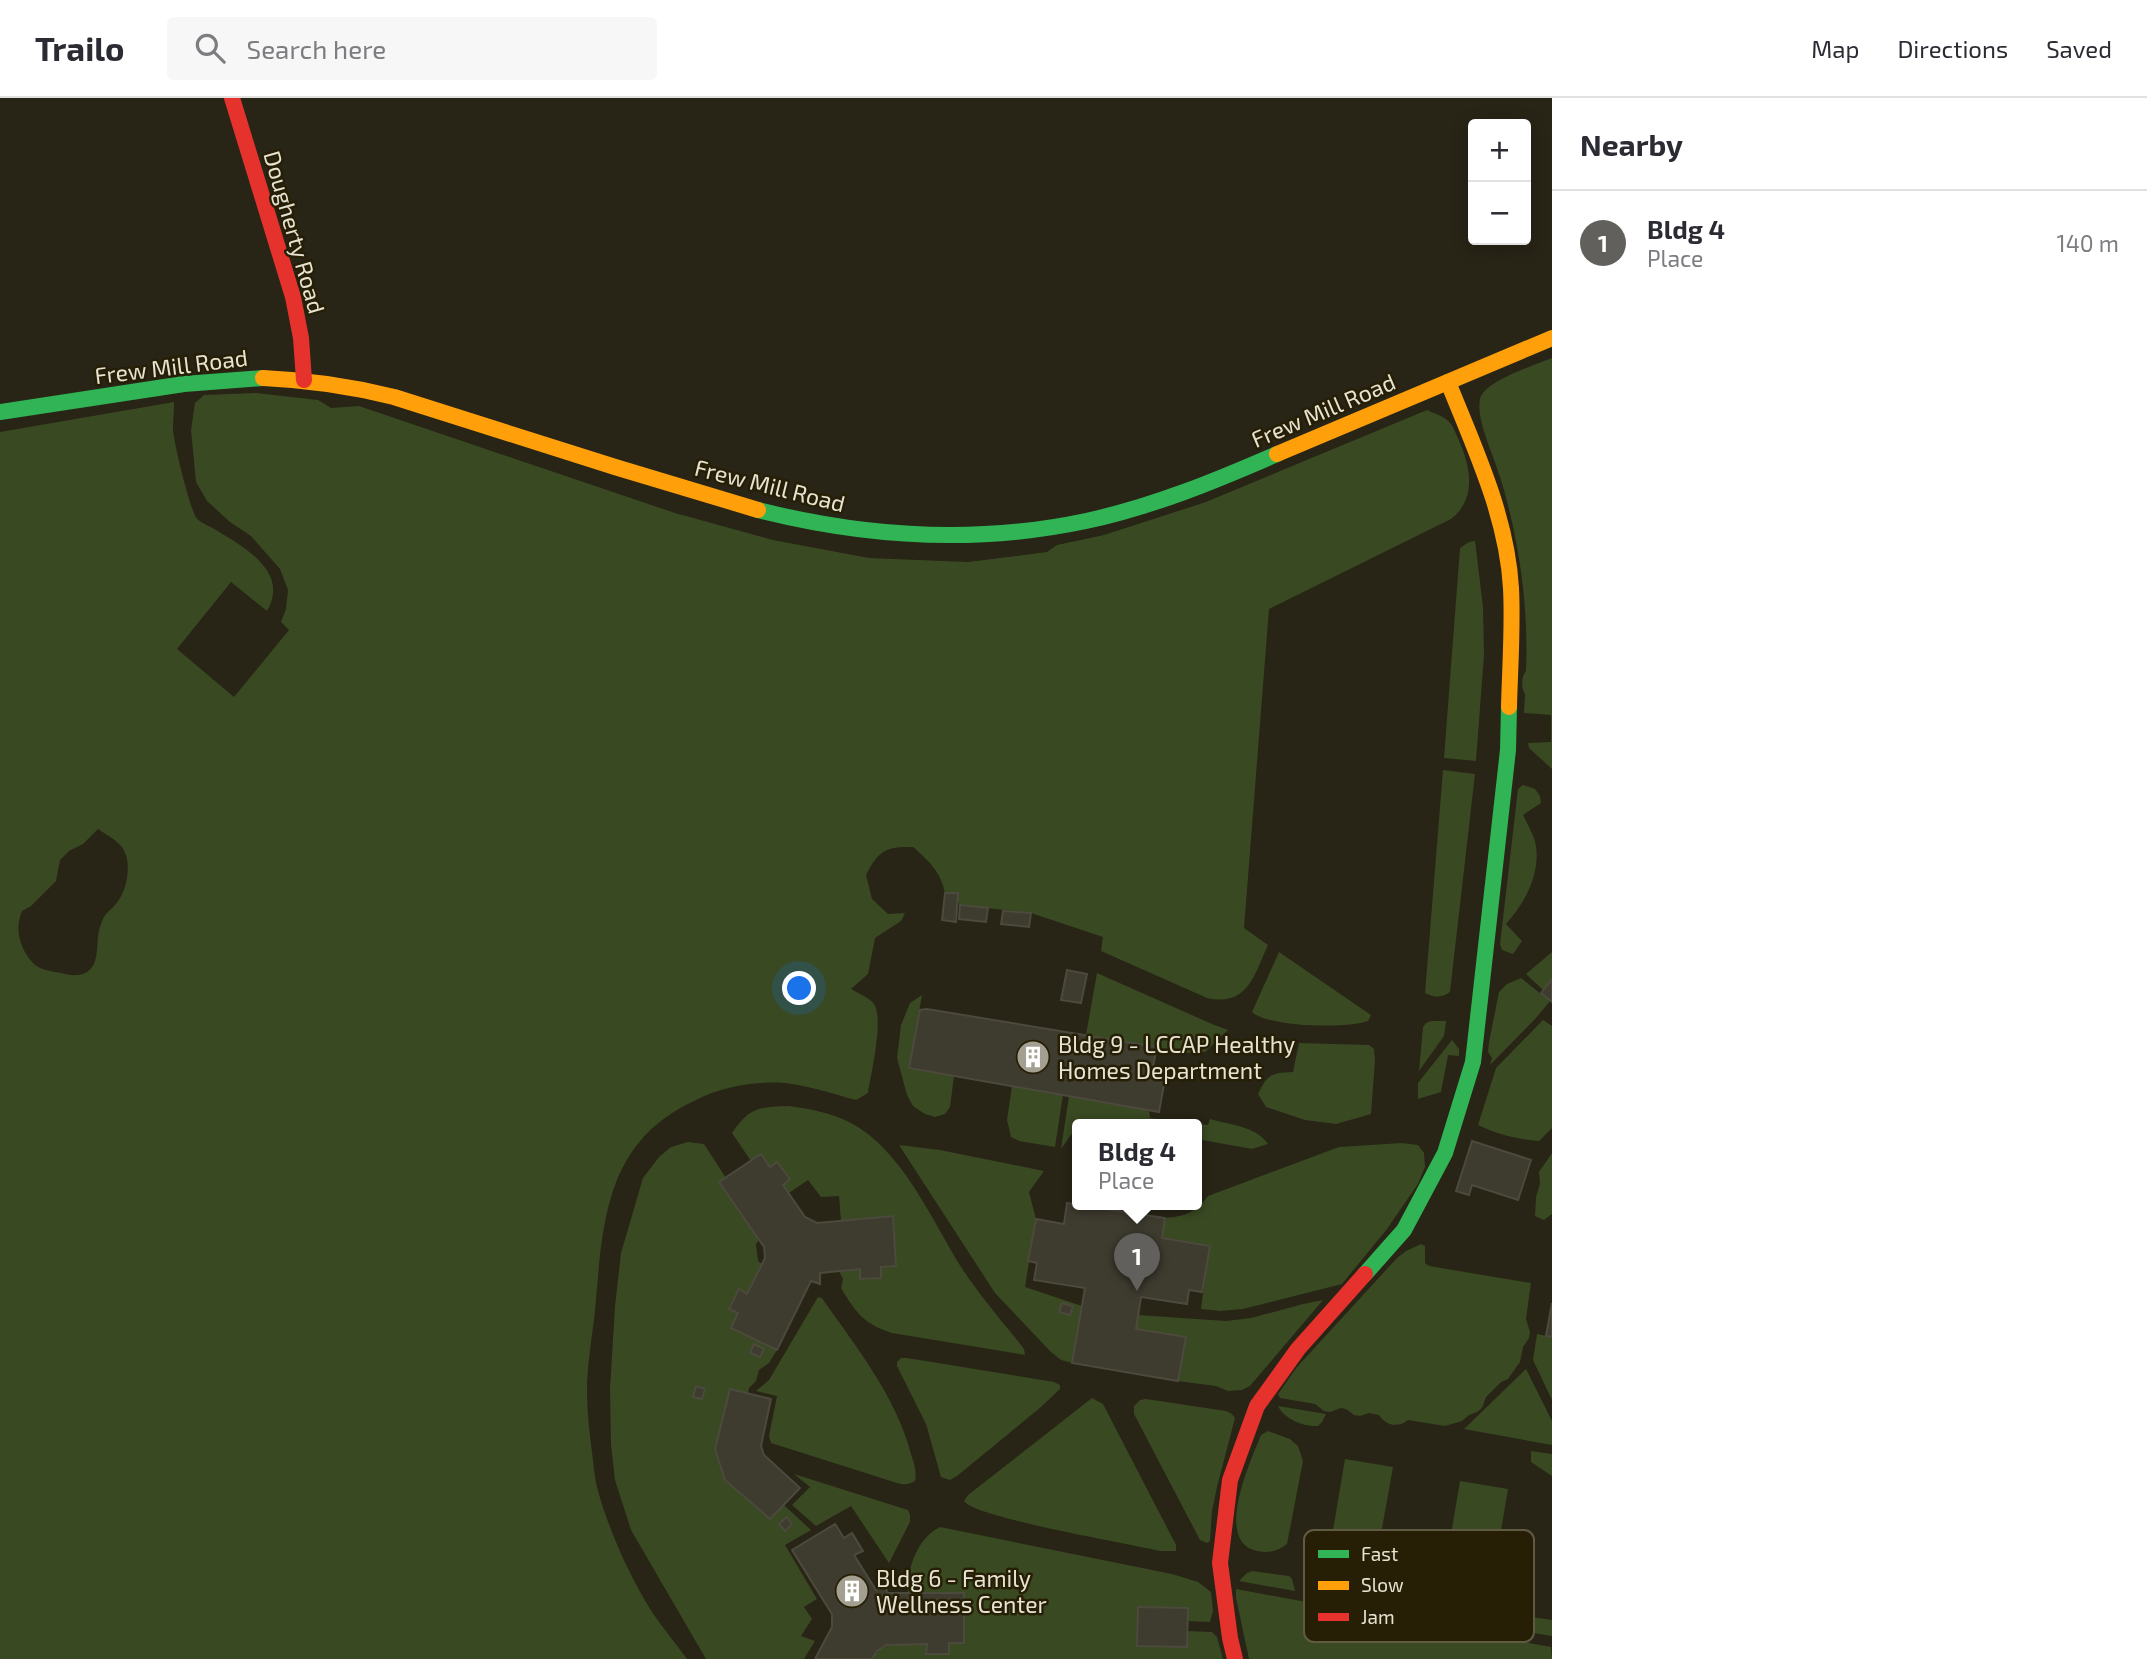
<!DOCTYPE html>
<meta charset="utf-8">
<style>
:root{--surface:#fff;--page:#f7f7f7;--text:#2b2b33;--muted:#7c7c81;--line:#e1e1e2;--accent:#61605d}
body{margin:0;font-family:"Exo 2",sans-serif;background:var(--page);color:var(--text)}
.controls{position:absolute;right:21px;top:21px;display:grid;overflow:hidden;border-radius:7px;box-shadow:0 4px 18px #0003}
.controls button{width:63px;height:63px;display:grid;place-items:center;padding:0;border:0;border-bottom:2px solid var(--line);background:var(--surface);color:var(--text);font:35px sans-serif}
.you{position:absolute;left:800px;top:891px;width:24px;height:24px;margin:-18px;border:5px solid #fff;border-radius:50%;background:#1a73e8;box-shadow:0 0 0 10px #1a73e833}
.badge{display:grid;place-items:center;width:46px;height:46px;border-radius:50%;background:var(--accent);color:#fff;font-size:23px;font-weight:700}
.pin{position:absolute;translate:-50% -58px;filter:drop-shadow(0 2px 4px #0008)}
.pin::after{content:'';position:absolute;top:37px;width:24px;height:21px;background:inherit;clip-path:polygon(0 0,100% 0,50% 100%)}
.popup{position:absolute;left:1072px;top:1021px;width:130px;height:91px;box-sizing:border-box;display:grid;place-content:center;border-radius:7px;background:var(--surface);filter:drop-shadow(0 2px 5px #0005);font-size:23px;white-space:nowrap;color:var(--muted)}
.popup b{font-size:26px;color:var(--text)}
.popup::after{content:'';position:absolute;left:50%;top:100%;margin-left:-14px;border:14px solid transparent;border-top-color:var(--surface)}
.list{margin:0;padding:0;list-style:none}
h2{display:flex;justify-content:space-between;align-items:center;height:91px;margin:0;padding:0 28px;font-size:30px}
h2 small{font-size:23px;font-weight:400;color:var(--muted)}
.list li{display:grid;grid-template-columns:46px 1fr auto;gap:21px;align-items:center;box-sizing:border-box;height:105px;padding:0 28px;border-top:2px solid var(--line)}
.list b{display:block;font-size:26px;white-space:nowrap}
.list p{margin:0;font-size:23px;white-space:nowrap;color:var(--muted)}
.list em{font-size:23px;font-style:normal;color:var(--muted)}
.icon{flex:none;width:38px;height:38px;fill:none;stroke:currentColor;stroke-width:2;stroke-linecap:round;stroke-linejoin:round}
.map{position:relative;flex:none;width:1552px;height:1561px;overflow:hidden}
header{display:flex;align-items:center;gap:42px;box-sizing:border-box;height:98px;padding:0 35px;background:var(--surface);border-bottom:2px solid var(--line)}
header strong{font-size:33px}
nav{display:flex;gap:38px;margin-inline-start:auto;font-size:24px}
.search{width:490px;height:63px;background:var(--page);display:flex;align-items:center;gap:18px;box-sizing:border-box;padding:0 24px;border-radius:7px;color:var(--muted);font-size:26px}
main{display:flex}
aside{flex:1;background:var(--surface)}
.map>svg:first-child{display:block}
.green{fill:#394922;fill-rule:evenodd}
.building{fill:#3e3b2f;stroke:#4c493d;stroke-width:2}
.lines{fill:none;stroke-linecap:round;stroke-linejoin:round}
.fast{stroke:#30b455;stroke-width:16}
.slow{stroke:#ff9f0a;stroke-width:16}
.jam{stroke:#e5322d;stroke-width:16}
.labels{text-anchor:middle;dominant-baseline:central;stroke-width:5;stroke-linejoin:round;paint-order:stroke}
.street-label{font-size:23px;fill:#e7e3d3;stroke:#261f05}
.poi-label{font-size:23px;fill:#e7e3d3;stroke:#261f05;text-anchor:start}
.key{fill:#261f05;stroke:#605a43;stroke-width:2}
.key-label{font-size:19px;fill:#e7e3d3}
</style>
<header>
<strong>Trailo</strong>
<div class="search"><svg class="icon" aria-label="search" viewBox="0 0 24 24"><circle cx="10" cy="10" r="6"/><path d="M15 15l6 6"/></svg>Search here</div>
<nav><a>Map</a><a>Directions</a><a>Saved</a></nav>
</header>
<main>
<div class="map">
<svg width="1552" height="1561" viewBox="0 0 1552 1561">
<rect width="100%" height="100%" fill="#282416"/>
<g class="green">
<path d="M 1552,260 L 1552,671 L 1529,650 L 1528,645 L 1551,644 L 1551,617 L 1524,615 L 1525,596 C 1521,590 1521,579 1526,573 C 1528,522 1523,474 1512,424 C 1508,407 1504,390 1498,373 C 1492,353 1476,321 1480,301 C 1484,283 1535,267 1552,260 Z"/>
<path d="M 256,295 L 318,302 L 331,310 L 359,308 L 675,415 L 773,442 L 869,460 L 968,464 L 1047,454 L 1057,447 L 1104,437 L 1206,404 L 1427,312 C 1433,315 1441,317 1447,322 C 1452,325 1455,334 1458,340 C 1470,367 1478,400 1451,421 L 1269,511 L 1244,830 L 1268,847 C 1254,877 1248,909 1207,900 L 1101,853 L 1103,839 L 1031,815 L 960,807 L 958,804 L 958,796 L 945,795 C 941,774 929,763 913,749 C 886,748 878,753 866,777 L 872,801 L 888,816 L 905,815 L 901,823 L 875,840 L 868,876 L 851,891 C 858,895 870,900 874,906 C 884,921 871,976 868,995 L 856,1002 C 833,996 807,987 784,985 C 754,983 722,989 696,1002 C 604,1044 603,1125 595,1213 C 592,1240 587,1267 587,1293 C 587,1316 590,1339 593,1362 C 594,1372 595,1383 598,1393 C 610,1435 629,1477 652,1514 C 663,1530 676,1546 687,1561 L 0,1561 L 0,334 L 174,304 C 174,313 173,323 173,332 C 174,345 190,412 197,421 C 202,425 211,429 216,432 C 244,449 290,474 267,513 L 231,484 L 177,551 L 234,599 L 289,532 L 281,524 L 286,511 L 288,492 L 280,471 L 251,438 L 230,424 L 207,403 L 196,384 L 191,332 L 195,305 L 204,297 ZM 98,731 C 105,736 115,741 120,747 C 133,760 128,790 118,803 C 109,816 106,811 100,829 C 95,843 101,865 87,874 C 79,879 69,877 61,875 C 53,874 42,872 35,867 C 20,853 14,831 22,813 L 31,808 L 56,783 L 60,762 L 69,753 L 83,746 Z"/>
<path d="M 1475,443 L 1483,509 L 1484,557 L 1476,663 L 1444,660 L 1460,450 L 1469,444 Z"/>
<path d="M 1443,672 L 1475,676 L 1450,894 C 1441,900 1435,900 1425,895 Z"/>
<path d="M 1523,687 L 1535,691 L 1540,698 L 1541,705 L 1523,717 C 1527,725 1532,734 1535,743 C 1542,773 1526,804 1506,826 L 1522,843 L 1513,856 L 1502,852 L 1500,846 L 1518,691 Z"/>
<path d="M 1279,854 L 1371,917 L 1368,923 C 1347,931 1268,929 1252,914 Z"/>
<path d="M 1552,854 L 1552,881 L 1543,892 L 1526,876 Z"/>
<path d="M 1097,875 L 1212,926 L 1228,932 L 1205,954 L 1188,955 L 1086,937 Z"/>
<path d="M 1521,880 L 1550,903 L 1536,920 L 1490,967 L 1492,960 L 1488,954 L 1489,944 L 1499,894 L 1507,886 Z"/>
<path d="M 922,897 L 909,970 L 954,978 L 950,1009 L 945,1016 L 935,1019 L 925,1016 L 913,1008 L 907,997 L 897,960 L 901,927 L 910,905 Z"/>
<path d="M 1543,922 L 1552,928 L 1552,1030 L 1539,1043 C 1517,1041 1498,1037 1478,1027 L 1496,970 Z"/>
<path d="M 1431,923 L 1446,923 L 1444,938 L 1419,973 L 1423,929 L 1426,925 Z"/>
<path d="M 1452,942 L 1459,951 L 1459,958 L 1448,957 L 1441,994 L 1418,1001 L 1418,985 Z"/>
<path d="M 1299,945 L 1369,947 L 1374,951 L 1375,963 L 1371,1016 L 1336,1026 L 1305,1022 L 1266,1009 L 1258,996 C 1268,976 1271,975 1293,974 Z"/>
<path d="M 1012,988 L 1063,997 L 1055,1049 L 1019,1043 L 1011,1039 L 1007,1022 Z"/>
<path d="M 1069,998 L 1149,1012 L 1150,1020 L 1208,1027 L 1210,1021 C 1230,1027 1256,1028 1268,1046 L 1252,1051 L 1197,1041 L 1196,1027 L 1116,1027 L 1084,1021 L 1078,1027 L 1061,1051 Z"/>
<path d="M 789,1008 C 811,1011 832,1015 851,1025 C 902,1052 932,1122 961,1169 C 980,1198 1003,1224 1024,1251 L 1025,1257 L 892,1235 C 864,1226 856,1215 841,1190 L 843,1181 L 839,1173 L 860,1171 L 860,1181 L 881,1180 L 881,1169 L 896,1168 L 893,1118 L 841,1123 L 839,1098 L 821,1099 L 808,1082 L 789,1095 L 783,1087 L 790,1081 L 778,1064 L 770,1069 L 751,1063 L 732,1035 C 750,1009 759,1009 789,1008 Z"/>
<path d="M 688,1044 L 704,1046 L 726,1080 L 719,1085 L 759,1142 L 756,1146 L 758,1163 L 762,1166 L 747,1196 L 739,1191 L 729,1210 L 738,1215 L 777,1252 L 769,1265 L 759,1272 L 756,1283 L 749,1290 L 748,1295 L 730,1291 L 715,1351 L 725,1382 L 770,1421 L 784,1407 L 811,1432 L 785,1447 L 817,1501 L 804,1509 L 812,1521 L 801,1538 L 815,1543 L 804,1561 L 706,1561 L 631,1432 L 615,1382 L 611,1347 L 610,1291 L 615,1208 L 621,1155 L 643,1080 L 659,1059 L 671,1049 Z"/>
<path d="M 1402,1045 L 1418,1047 L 1424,1055 L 1425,1069 L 1418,1086 L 1387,1131 L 1342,1186 L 1243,1211 L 1220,1213 L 1201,1211 L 1209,1148 L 1162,1140 L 1165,1120 C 1186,1118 1195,1115 1208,1098 L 1339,1049 Z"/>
<path d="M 899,1047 L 940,1052 L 1044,1073 L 1029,1094 L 1036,1121 L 1025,1189 L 1082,1208 L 1072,1265 L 1061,1262 L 1051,1254 L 995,1195 Z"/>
<path d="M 1552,1055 L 1552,1116 L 1544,1122 L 1535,1118 L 1536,1099 L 1540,1086 L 1539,1074 Z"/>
<path d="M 1421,1146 L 1425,1148 L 1425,1165 L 1429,1168 L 1531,1185 L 1526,1221 L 1530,1234 L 1529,1240 L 1523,1249 L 1520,1264 L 1508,1281 L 1501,1284 L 1486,1299 L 1482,1310 L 1477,1314 L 1469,1317 L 1462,1323 L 1445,1328 L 1408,1322 C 1398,1330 1386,1328 1379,1317 L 1369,1315 L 1360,1318 L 1354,1317 L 1346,1311 L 1341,1310 L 1330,1314 L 1324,1313 L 1315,1306 L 1280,1300 L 1278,1296 L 1297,1269 L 1397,1160 L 1406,1153 Z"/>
<path d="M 818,1199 L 822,1200 C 856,1249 896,1298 911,1356 C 914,1365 917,1374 915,1383 C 908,1387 905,1387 897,1385 L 771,1345 L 769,1338 L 777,1298 L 756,1293 L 769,1282 Z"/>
<path d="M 1323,1202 L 1250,1288 L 1242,1292 L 1228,1293 L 1216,1288 L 1178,1283 L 1185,1239 L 1136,1231 L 1138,1217 L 1226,1223 L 1251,1220 L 1303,1206 Z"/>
<path d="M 1537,1236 L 1552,1239 L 1552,1302 L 1533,1262 Z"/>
<path d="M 901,1260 L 907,1260 L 1054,1284 L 1060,1287 L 1060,1291 L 1041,1309 L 957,1378 L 950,1382 L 941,1379 L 926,1326 L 897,1268 L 897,1264 Z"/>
<path d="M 1526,1271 L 1552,1323 L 1552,1347 L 1464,1331 Z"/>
<path d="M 1092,1300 L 1103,1306 L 1176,1447 L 1176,1453 L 1160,1453 C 1131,1446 976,1420 964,1403 L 968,1397 Z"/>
<path d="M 1146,1301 L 1226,1313 L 1232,1316 L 1235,1320 L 1217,1389 L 1212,1413 L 1210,1443 L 1207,1445 L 1200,1442 L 1134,1316 L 1134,1308 L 1140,1302 Z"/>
<path d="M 1278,1308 L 1326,1316 L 1322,1324 L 1318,1328 C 1304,1329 1284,1321 1278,1308 Z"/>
<path d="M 1268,1333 L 1290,1341 L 1298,1348 L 1303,1363 L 1287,1446 C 1277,1454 1268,1455 1257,1453 C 1213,1444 1251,1362 1261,1337 Z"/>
<path d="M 1531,1353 L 1552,1356 L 1552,1378 L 1531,1364 Z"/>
<path d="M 1345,1361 L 1393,1369 L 1376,1464 L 1329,1456 Z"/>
<path d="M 794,1376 L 908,1412 L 910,1417 L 910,1424 L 889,1465 L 851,1408 L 816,1428 L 792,1407 L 810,1389 Z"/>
<path d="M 1460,1383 L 1508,1391 L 1492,1486 L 1444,1478 Z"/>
<path d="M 940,1429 L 1172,1476 L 1198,1484 L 1211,1494 L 1213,1513 L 1210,1524 L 1187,1523 L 1187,1510 L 1138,1509 L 1137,1548 L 1187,1549 L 1187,1533 L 1212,1534 L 1217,1539 L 1223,1561 L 872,1561 C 883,1541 907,1547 927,1546 L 927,1556 L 949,1545 L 964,1545 L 964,1495 L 908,1495 C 907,1471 917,1440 940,1429 Z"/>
<path d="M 1252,1473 L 1289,1478 L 1292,1481 L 1295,1493 L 1239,1483 L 1247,1475 Z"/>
<path d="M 1236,1491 L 1551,1549 L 1552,1561 L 1249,1561 L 1236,1500 Z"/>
<path d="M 1500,1514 L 1552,1522 L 1552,1538 L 1497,1529 Z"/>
</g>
<g class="building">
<path d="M 945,795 L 958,795 L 956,824 L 942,822 Z"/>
<path d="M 960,807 L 988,810 L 986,824 L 959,821 Z"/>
<path d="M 1003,813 L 1031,815 L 1029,829 L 1001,826 Z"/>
<path d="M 1067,872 L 1087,876 L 1081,905 L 1061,902 Z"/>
<path d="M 1552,881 L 1552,904 L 1541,895 Z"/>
<path d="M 927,911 L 1157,949 L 1153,968 L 1167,970 L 1159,1014 L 909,970 L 920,912 Z"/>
<path d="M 1472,1043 L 1531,1062 L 1518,1102 L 1472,1087 L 1469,1097 L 1456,1093 Z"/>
<path d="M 761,1056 L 770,1069 L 777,1064 L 790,1081 L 783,1087 L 805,1119 L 817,1125 L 893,1118 L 896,1168 L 881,1169 L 881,1180 L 860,1181 L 860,1171 L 820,1175 L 820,1186 L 811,1183 L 777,1252 L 731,1230 L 738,1215 L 729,1211 L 739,1191 L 747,1196 L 765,1160 L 764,1149 L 719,1084 Z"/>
<path d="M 1067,1105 L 1165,1120 L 1162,1140 L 1210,1148 L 1202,1194 L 1189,1192 L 1187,1206 L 1141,1199 L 1136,1231 L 1186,1239 L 1178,1283 L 1072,1265 L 1085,1190 L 1034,1182 L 1037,1165 L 1028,1163 L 1036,1121 L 1064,1126 Z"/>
<path d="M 1062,1205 L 1073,1208 L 1070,1217 L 1059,1214 Z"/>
<path d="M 1552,1205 L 1552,1239 L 1546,1238 Z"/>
<path d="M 754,1246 L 764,1251 L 760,1259 L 750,1255 Z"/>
<path d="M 696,1288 L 705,1291 L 702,1301 L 693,1299 Z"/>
<path d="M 730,1291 L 771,1301 L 761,1348 L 764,1357 L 800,1390 L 770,1421 L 725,1382 L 715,1351 Z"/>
<path d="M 787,1419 L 792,1426 L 785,1433 L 779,1426 Z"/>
<path d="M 835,1426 L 844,1440 L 852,1435 L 863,1453 L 854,1457 L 876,1492 L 886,1487 L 887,1495 L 964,1495 L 964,1545 L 949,1545 L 949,1556 L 926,1556 L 927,1546 L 887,1547 L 877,1553 L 872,1561 L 815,1561 L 832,1529 L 832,1516 L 792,1452 Z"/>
<path d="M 1138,1509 L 1188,1510 L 1187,1549 L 1137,1548 Z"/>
</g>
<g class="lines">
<g class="fast">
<path d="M 0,314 L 184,286 L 263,280"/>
<path d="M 758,412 C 865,439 978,446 1086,423 C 1152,409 1215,383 1277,356"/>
<path d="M 1365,1176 L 1404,1132 L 1445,1055 L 1473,964 L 1508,652 L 1509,609"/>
</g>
<g class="slow">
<path d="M 263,280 C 308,282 350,288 394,299 L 615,369 L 758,412"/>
<path d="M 1448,284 C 1474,349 1507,418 1511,490 C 1513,529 1510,569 1509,609"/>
<path d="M 1277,356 L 1552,240"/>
</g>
<g class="jam">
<path d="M 232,0 L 293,199 L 301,240 L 304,282"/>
<path d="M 1235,1561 L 1230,1540 L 1220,1465 L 1230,1382 L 1257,1308 L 1298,1251 L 1365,1176"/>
</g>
</g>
<defs>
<symbol id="building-disc" viewBox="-11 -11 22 22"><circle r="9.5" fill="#a4a091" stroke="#261f05"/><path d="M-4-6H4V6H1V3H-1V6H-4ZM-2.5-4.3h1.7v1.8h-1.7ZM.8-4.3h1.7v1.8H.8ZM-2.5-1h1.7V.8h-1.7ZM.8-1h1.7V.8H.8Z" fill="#fff"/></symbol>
</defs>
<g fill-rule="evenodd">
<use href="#building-disc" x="1014" y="940" width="38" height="38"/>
<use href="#building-disc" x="833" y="1474" width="38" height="38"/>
</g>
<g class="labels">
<g class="street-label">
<text transform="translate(295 134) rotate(74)">Dougherty Road</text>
<text transform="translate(171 268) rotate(-7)">Frew Mill Road</text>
<text transform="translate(1323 312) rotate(-23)">Frew Mill Road</text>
<text transform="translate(770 387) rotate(14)">Frew Mill Road</text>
</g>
<g class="poi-label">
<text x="1058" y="946">Bldg 9 - LCCAP Healthy<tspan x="1058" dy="26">Homes Department</tspan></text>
<text x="876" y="1480">Bldg 6 - Family<tspan x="876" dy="26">Wellness Center</tspan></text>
</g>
</g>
<rect x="1304" y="1432" width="230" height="112" rx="10" class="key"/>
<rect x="1318" y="1452" width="31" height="8" fill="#30b455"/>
<rect x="1318" y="1483" width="31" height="9" fill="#ff9f0a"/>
<rect x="1318" y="1515" width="31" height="8" fill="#e5322d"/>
<g class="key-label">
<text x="1361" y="1463">Fast</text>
<text x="1361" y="1494">Slow</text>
<text x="1361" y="1526">Jam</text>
</g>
</svg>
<div class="controls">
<button>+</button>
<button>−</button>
</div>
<div class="you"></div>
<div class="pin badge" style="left:1137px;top:1193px">1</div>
<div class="popup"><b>Bldg 4</b>Place</div>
</div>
<aside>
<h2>Nearby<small></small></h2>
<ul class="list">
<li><span class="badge">1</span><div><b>Bldg 4</b><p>Place</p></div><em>140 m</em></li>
</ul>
</aside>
</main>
